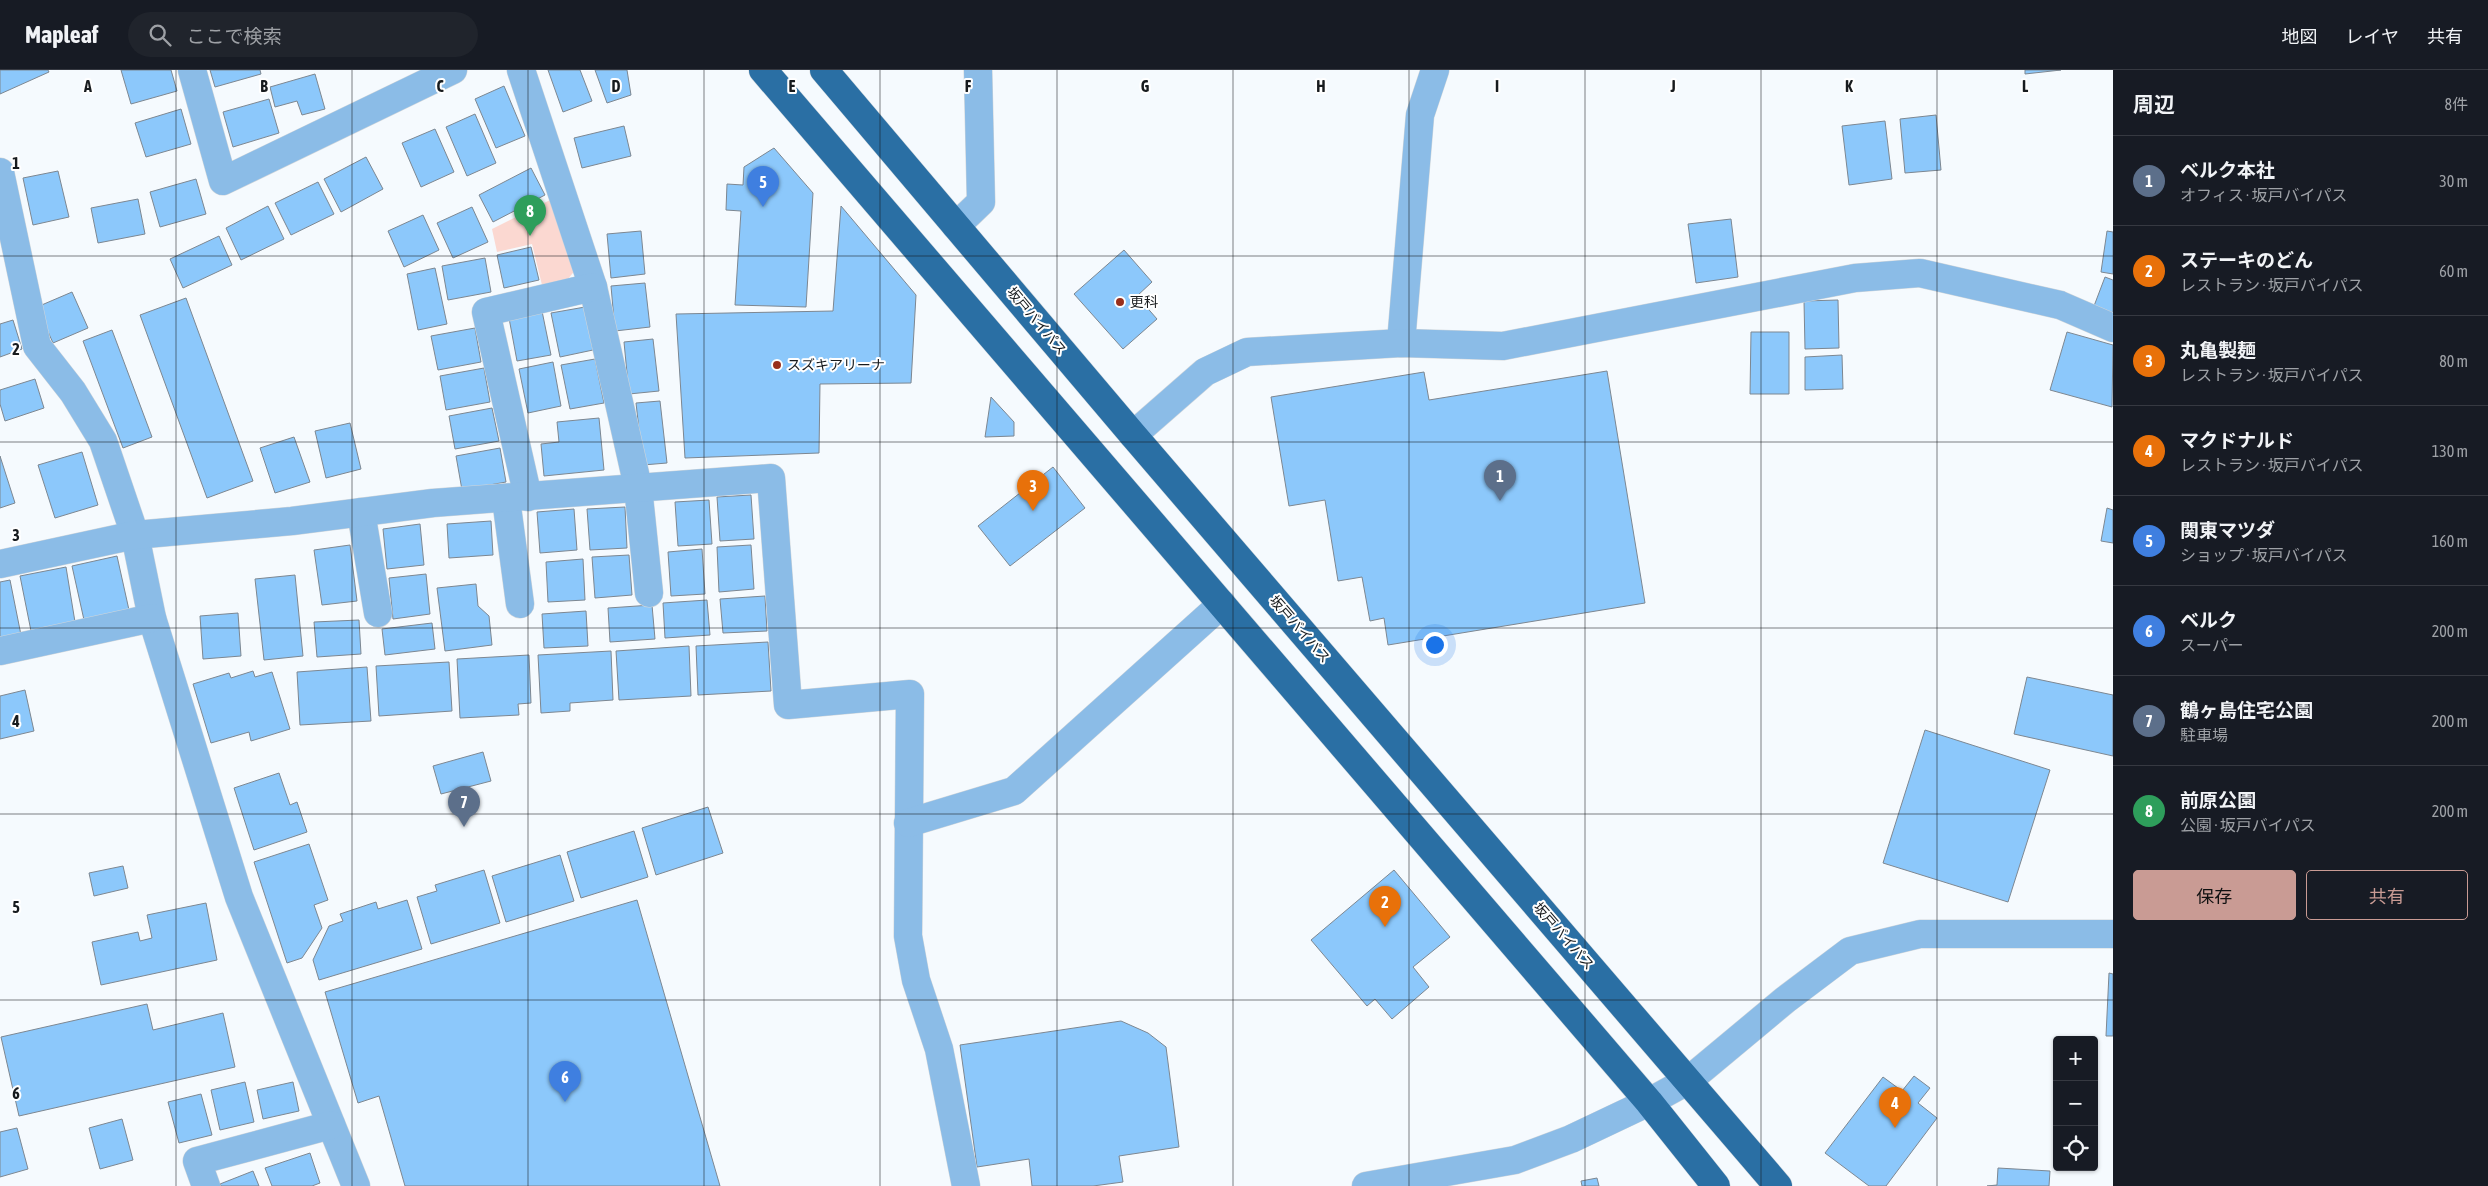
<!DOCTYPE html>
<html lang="ja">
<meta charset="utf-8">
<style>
:root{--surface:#171b24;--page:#20242c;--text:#f1f3f6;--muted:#9ea1a6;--line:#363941;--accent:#c99b94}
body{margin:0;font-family:"Asap Condensed","Noto Sans JP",sans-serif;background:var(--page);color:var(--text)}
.controls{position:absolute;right:15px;bottom:15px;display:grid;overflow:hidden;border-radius:5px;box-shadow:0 1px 4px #0004}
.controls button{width:45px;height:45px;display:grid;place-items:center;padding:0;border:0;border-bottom:1px solid var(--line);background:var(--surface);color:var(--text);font:25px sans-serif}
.you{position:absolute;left:1434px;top:574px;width:18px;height:18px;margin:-12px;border:4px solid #fff;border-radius:50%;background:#1a73e8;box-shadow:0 0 0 8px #1a73e833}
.badge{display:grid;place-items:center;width:32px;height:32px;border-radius:50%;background:var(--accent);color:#fff;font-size:16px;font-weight:700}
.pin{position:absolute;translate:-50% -41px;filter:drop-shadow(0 1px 2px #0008)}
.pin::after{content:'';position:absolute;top:26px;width:18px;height:15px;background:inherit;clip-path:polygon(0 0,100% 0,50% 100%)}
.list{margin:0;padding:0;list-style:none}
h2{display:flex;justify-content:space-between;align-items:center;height:65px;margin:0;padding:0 20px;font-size:21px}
h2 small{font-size:16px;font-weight:400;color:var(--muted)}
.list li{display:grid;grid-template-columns:32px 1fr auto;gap:15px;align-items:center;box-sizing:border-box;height:90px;padding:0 20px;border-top:1px solid var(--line)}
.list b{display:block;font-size:19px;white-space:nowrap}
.list p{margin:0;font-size:16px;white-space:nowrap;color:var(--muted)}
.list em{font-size:16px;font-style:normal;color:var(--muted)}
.actions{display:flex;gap:10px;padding:15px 20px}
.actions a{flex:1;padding:11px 0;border:1px solid var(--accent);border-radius:5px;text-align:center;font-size:18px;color:var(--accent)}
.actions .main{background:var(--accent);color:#111}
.icon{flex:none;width:28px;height:28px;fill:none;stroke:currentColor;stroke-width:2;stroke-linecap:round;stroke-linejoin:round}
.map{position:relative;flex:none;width:2113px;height:1116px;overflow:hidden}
header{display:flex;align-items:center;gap:30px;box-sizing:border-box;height:70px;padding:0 25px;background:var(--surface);border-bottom:1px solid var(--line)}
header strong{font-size:24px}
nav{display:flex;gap:28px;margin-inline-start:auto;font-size:18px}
.search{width:350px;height:45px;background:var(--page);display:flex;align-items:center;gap:12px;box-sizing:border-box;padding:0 18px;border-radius:28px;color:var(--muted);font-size:19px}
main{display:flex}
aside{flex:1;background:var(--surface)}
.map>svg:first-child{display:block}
.green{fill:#fbd8d1}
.building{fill:#8cc8fb;stroke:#7d8791}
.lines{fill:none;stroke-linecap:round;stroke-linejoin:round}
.minor-casing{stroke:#d1d6da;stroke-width:29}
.highway-casing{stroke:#d1d6da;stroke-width:29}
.minor{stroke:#8bbce7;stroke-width:28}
.highway{stroke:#2a6fa4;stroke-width:28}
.grid{fill:none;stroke:#171b1e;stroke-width:1;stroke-opacity:0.55}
.poi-dot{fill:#982f1c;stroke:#fff;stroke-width:2}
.labels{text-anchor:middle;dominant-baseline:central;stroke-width:4;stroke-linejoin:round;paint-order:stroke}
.poi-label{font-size:14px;fill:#171b1e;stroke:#fff;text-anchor:start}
.street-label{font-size:14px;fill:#171b1e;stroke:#fff}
.grid-label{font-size:16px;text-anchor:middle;font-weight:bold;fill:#171b1e;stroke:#fff;stroke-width:4;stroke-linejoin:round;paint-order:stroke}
</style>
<header>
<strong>Mapleaf</strong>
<div class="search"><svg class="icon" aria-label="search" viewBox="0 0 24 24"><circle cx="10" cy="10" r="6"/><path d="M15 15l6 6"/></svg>ここで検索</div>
<nav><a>地図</a><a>レイヤ</a><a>共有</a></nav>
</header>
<main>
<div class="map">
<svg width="2113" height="1116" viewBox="0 0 2113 1116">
<rect width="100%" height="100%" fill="#f5fafe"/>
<path class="green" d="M 554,128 L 576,199 L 568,209 L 542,215 L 532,174 L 497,182 L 492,159 Z"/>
<g class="building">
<path d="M 0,0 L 48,0 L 49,2 L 0,24 Z"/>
<path d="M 121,0 L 171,0 L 177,21 L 131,34 Z"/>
<path d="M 210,0 L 260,0 L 261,4 L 215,17 Z"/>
<path d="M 548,0 L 580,0 L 592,31 L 563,42 Z"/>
<path d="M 595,0 L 627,0 L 631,25 L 607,33 Z"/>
<path d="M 2025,0 L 2061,0 L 2025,4 Z"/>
<path d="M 315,4 L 325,39 L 302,45 L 297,31 L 275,37 L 270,17 Z"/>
<path d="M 504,16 L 525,66 L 496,78 L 475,29 Z"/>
<path d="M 269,29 L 279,63 L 233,77 L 223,42 Z"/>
<path d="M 181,39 L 191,74 L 146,87 L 135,53 Z"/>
<path d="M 475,44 L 496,93 L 467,106 L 446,57 Z"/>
<path d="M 1936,45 L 1941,100 L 1905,103 L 1900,49 Z"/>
<path d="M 1885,51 L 1892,109 L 1849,115 L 1842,56 Z"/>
<path d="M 624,56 L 631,86 L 582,98 L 574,68 Z"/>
<path d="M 435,59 L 454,102 L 421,117 L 402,73 Z"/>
<path d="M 774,78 L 813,123 L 806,237 L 735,235 L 741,141 L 726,140 L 727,114 L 743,115 L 744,97 Z"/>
<path d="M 366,87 L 383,119 L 341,142 L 324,109 Z"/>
<path d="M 531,98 L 545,125 L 493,152 L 479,125 Z"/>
<path d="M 58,101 L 69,147 L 33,155 L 23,108 Z"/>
<path d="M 196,109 L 206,144 L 160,157 L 150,122 Z"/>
<path d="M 318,112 L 334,144 L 291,165 L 275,133 Z"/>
<path d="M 138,129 L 145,164 L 98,173 L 91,138 Z"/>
<path d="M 268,136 L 284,169 L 241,190 L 226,158 Z"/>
<path d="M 841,136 L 916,225 L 911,313 L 820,314 L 819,383 L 685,388 L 676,244 L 833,241 Z"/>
<path d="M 472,137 L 488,172 L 453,188 L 437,153 Z"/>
<path d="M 423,145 L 439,180 L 404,197 L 388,161 Z"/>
<path d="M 1731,149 L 1738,207 L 1696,213 L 1688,154 Z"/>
<path d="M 641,161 L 645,204 L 611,208 L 607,164 Z"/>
<path d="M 2107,161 L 2113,162 L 2113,204 L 2101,202 Z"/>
<path d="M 219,166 L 232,195 L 183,218 L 170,189 Z"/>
<path d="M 531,177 L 539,210 L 504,218 L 497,185 Z"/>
<path d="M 1124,180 L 1152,212 L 1137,226 L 1157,249 L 1123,279 L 1074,224 Z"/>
<path d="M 485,188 L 491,222 L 448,230 L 442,196 Z"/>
<path d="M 435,198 L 447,254 L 418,260 L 407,204 Z"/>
<path d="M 2105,207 L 2113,210 L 2113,243 L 2094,236 Z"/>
<path d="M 645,213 L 650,257 L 615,261 L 611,216 Z"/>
<path d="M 72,222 L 88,258 L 53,273 L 37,237 Z"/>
<path d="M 186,228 L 253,411 L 207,428 L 140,245 Z"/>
<path d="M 1838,230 L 1839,278 L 1805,279 L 1804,231 Z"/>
<path d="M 585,237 L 593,280 L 560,287 L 551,243 Z"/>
<path d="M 542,241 L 551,285 L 517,291 L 509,248 Z"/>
<path d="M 13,250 L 22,279 L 0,287 L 0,254 Z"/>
<path d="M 475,258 L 481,292 L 438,300 L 431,266 Z"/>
<path d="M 112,260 L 152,367 L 123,378 L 83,271 Z"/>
<path d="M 1751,262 L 1789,262 L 1789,324 L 1750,324 Z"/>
<path d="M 2067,262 L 2113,275 L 2112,337 L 2050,320 Z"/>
<path d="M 653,269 L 659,321 L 629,324 L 624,272 Z"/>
<path d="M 1842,285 L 1843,319 L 1805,320 L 1805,287 Z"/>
<path d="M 595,289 L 604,333 L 570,339 L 561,295 Z"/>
<path d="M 553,292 L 561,336 L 528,343 L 519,299 Z"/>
<path d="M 484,298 L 490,332 L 446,340 L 440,306 Z"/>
<path d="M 1607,301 L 1645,533 L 1388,575 L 1384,548 L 1370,551 L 1362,507 L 1338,511 L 1325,430 L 1289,436 L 1271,327 L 1424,302 L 1429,330 Z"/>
<path d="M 35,309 L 44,338 L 5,351 L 0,334 L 0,320 Z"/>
<path d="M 991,327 L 1014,352 L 1014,366 L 985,367 Z"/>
<path d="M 660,331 L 667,393 L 643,395 L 636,333 Z"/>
<path d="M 492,338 L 499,371 L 455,379 L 449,346 Z"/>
<path d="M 599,348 L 604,400 L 544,406 L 541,374 L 559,372 L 557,352 Z"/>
<path d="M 350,353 L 361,399 L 326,408 L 315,361 Z"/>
<path d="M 294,367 L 310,412 L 275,423 L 260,378 Z"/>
<path d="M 500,378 L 506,412 L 462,420 L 456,386 Z"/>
<path d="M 82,382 L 98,435 L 55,448 L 38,395 Z"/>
<path d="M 0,386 L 15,433 L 0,438 Z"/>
<path d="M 1053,397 L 1085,438 L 1010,496 L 978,456 Z"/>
<path d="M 751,425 L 754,469 L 720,471 L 717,427 Z"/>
<path d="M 709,430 L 712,474 L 678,476 L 675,432 Z"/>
<path d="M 625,437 L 627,478 L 590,480 L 587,439 Z"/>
<path d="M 2107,438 L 2113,440 L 2113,473 L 2101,471 Z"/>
<path d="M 574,439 L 577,480 L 540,483 L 537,442 Z"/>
<path d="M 491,451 L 493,485 L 449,488 L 447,454 Z"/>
<path d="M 420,454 L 424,495 L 387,499 L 383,459 Z"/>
<path d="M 350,475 L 357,531 L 322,535 L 314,480 Z"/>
<path d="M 751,475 L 754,519 L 719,522 L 717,477 Z"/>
<path d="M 702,479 L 705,524 L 671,526 L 668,482 Z"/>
<path d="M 629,485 L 632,525 L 595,528 L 592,487 Z"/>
<path d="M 117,486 L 129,540 L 84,550 L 72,496 Z"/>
<path d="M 583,489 L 585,530 L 548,532 L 546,492 Z"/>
<path d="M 66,497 L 75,552 L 31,561 L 20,506 Z"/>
<path d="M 426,504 L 430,544 L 393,549 L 389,508 Z"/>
<path d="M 295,505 L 303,586 L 264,590 L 255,509 Z"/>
<path d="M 10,510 L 21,565 L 0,569 L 0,512 Z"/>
<path d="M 476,514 L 478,536 L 489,546 L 492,575 L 445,581 L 437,518 Z"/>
<path d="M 765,526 L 767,561 L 723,563 L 720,529 Z"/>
<path d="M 707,530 L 710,565 L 665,568 L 663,533 Z"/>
<path d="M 652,535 L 655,569 L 610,572 L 608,538 Z"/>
<path d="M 586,541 L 588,576 L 544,578 L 542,544 Z"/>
<path d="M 238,543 L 241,586 L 203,589 L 200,546 Z"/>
<path d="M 359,550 L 361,584 L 317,587 L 314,552 Z"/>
<path d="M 432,553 L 435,579 L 385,585 L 382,559 Z"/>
<path d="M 768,572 L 771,621 L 698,625 L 696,576 Z"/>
<path d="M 689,576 L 691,626 L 619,630 L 616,581 Z"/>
<path d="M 611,581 L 613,630 L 570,633 L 570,641 L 541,643 L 538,585 Z"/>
<path d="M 529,585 L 531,633 L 518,634 L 519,645 L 460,648 L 457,589 Z"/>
<path d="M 449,592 L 452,641 L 379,646 L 376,596 Z"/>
<path d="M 367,597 L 371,651 L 300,655 L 297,602 Z"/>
<path d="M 253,601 L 255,607 L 272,602 L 290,659 L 251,671 L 249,662 L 211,673 L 193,614 L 229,603 L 231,608 Z"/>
<path d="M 2027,607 L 2113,625 L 2113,686 L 2014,664 Z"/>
<path d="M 25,620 L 34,661 L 0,669 L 0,626 Z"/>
<path d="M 1925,660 L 2050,700 L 2008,832 L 1883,793 Z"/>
<path d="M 483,682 L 491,711 L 441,724 L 433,696 Z"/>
<path d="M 279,703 L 290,735 L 297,732 L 307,762 L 254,780 L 234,718 Z"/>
<path d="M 708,737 L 723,783 L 656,805 L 642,758 Z"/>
<path d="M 634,761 L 648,807 L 581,828 L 567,782 Z"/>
<path d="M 309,774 L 328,830 L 314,835 L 322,858 L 302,888 L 287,893 L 254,792 Z"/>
<path d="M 560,785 L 574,831 L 506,852 L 492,806 Z"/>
<path d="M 123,796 L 128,818 L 94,826 L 89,803 Z"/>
<path d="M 484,800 L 500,853 L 431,874 L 417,827 L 437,821 L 435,815 Z"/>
<path d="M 1394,800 L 1450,867 L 1413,897 L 1429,917 L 1392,949 L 1375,929 L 1367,936 L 1311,870 Z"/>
<path d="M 407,830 L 422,879 L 319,910 L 313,890 L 329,856 L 343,851 L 340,844 L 376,832 L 378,839 Z"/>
<path d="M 637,830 L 720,1116 L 405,1116 L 379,1026 L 358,1033 L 325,922 Z"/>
<path d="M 206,833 L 217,890 L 101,915 L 92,872 L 138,862 L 140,871 L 152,868 L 147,845 Z"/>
<path d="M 2109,903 L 2113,904 L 2113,966 L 2106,966 Z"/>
<path d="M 147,934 L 153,960 L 223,943 L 235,997 L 19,1046 L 1,967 Z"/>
<path d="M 1121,951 L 1148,963 L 1166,977 L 1179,1077 L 1119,1086 L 1123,1112 L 1093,1116 L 1032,1116 L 1029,1089 L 977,1097 L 960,975 Z"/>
<path d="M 1914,1006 L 1930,1018 L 1918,1033 L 1937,1048 L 1886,1116 L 1869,1116 L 1825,1083 L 1883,1007 L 1902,1021 Z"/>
<path d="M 245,1012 L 254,1052 L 220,1060 L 211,1020 Z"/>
<path d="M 293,1012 L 299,1041 L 263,1049 L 257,1020 Z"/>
<path d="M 201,1024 L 212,1065 L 179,1073 L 168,1032 Z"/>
<path d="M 122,1049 L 133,1090 L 100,1099 L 89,1058 Z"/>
<path d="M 17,1058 L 28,1099 L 0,1107 L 0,1062 Z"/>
<path d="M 310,1083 L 320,1113 L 312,1116 L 272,1116 L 265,1098 Z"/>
<path d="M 1998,1098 L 2050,1101 L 2049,1116 L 1987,1116 L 1997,1115 Z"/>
<path d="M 253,1101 L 259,1116 L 221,1116 L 220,1114 Z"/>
<path d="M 1597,1108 L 1599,1116 L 1582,1116 L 1581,1111 Z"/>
</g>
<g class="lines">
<defs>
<g id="minor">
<path d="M 192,0 L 223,111 L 453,0"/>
<path d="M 521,0 L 593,217 L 638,417 L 649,523"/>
<path d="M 0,102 L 37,276 L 73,322 L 103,371 L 135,465 L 152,548 L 239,827 L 356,1116"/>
<path d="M 956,156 L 981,132 L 978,0"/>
<path d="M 1401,273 L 1420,45 L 1435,0"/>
<path d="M 1133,365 L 1205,302 L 1247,282 L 1401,273 L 1503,276 L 1855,208 L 1920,203 L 2060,235 L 2113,258"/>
<path d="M 528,427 L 486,242 L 593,217"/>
<path d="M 506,429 L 520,534"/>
<path d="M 361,442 L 378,543"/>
<path d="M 0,494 L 135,465 L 292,451 L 433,433 L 771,408 L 788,635 L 910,624 L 908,866 L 916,910 L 939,979 L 966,1116"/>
<path d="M 0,581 L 152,548"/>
<path d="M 908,753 L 1014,721 L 1222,534"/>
<path d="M 206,1116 L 197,1091 L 331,1055"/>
<path d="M 1366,1116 L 1515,1090 L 1571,1069 L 1649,1032 L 1689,1010 L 1785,930 L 1850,881 L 1920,864 L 2113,864"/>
</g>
<g id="highway">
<path d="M 763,0 L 1649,1032 L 1716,1116"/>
<path d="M 824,0 L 1133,365 L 1778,1116"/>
</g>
</defs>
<use href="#minor" class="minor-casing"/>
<use href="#highway" class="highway-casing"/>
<use href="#minor" class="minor"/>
<use href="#highway" class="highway"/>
</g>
<path class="grid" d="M 176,0 L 176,1116M 352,0 L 352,1116M 528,0 L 528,1116M 704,0 L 704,1116M 880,0 L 880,1116M 1057,0 L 1057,1116M 1233,0 L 1233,1116M 1409,0 L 1409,1116M 1585,0 L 1585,1116M 1761,0 L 1761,1116M 1937,0 L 1937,1116M 0,186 L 2113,186M 0,372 L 2113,372M 0,558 L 2113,558M 0,744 L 2113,744M 0,930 L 2113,930"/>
<g class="poi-dot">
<circle cx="1120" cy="232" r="5"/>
<circle cx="777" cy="295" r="5"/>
</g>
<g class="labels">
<g class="poi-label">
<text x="1130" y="232">更科</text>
<text x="787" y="295">スズキアリーナ</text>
</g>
<g class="street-label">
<text transform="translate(1037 251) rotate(50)">坂戸バイパス</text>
<text transform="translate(1300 559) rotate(49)">坂戸バイパス</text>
<text transform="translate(1564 866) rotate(49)">坂戸バイパス</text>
</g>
</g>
<g class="grid-label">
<text x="88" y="22">A</text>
<text x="264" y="22">B</text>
<text x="440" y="22">C</text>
<text x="616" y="22">D</text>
<text x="792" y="22">E</text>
<text x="968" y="22">F</text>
<text x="1145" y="22">G</text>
<text x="1321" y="22">H</text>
<text x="1497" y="22">I</text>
<text x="1673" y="22">J</text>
<text x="1849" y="22">K</text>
<text x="2025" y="22">L</text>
<text x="16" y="99">1</text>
<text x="16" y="285">2</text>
<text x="16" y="471">3</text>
<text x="16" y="657">4</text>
<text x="16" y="843">5</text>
<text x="16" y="1029">6</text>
</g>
</svg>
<div class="controls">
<button>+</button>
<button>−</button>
<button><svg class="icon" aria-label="locate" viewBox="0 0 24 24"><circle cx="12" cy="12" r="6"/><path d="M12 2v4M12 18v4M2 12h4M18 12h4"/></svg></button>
</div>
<div class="you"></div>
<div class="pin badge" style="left:1500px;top:431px;background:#5c6f8a">1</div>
<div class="pin badge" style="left:1385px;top:857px;background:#e8710a">2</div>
<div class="pin badge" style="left:1033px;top:441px;background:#e8710a">3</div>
<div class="pin badge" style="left:1895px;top:1058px;background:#e8710a">4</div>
<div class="pin badge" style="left:763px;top:137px;background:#3f7fe0">5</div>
<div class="pin badge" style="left:565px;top:1032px;background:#3f7fe0">6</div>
<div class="pin badge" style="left:464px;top:757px;background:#5c6f8a">7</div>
<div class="pin badge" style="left:530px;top:166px;background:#2e9e5b">8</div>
</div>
<aside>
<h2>周辺<small>8件</small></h2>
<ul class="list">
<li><span class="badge" style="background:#5c6f8a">1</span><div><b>ベルク本社</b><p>オフィス · 坂戸バイパス</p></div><em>30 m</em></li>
<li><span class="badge" style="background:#e8710a">2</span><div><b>ステーキのどん</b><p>レストラン · 坂戸バイパス</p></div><em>60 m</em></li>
<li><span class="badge" style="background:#e8710a">3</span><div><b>丸亀製麺</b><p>レストラン · 坂戸バイパス</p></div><em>80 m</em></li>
<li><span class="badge" style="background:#e8710a">4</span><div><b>マクドナルド</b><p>レストラン · 坂戸バイパス</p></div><em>130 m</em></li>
<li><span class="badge" style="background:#3f7fe0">5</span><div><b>関東マツダ</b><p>ショップ · 坂戸バイパス</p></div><em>160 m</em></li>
<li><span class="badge" style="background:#3f7fe0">6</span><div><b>ベルク</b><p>スーパー</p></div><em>200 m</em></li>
<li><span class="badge" style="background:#5c6f8a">7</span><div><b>鶴ヶ島住宅公園</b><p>駐車場</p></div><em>200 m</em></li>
<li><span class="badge" style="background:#2e9e5b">8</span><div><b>前原公園</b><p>公園 · 坂戸バイパス</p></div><em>200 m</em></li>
</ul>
<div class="actions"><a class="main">保存</a><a>共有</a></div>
</aside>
</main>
